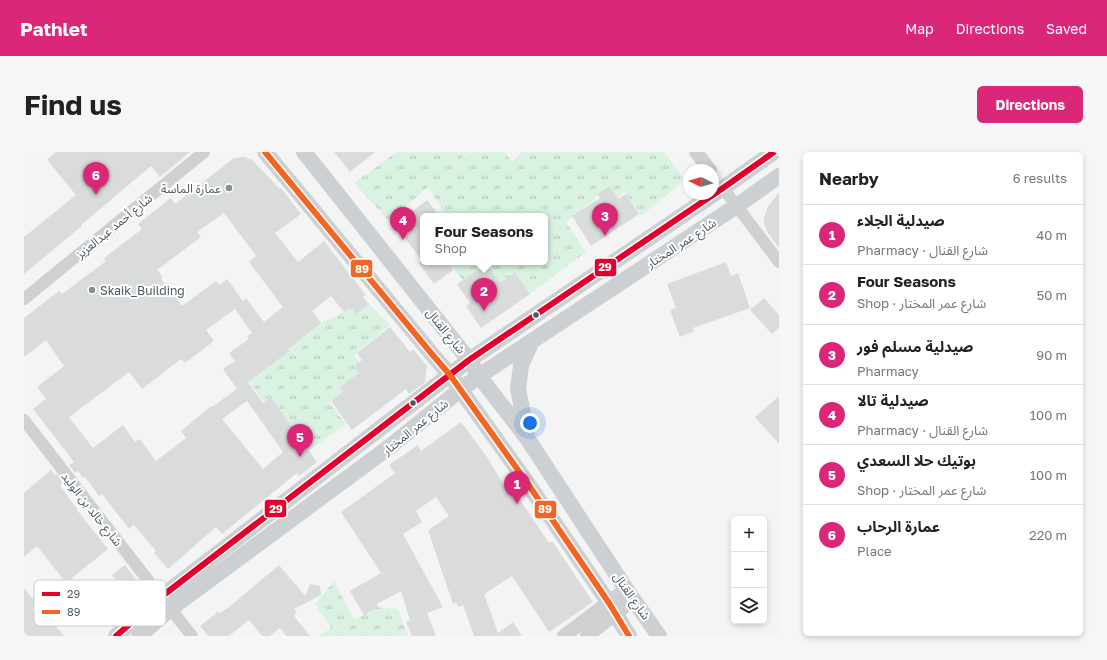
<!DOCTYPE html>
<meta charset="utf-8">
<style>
:root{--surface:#fff;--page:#f6f6f6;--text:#222;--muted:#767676;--line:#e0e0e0;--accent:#db2777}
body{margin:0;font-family:"Golos Text","Noto Sans Arabic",sans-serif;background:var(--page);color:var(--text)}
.controls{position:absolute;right:12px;bottom:12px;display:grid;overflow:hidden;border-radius:6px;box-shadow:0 2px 6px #0003}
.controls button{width:36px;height:36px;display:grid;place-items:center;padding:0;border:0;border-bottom:1px solid var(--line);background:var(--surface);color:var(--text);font:20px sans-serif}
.compass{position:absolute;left:659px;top:12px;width:36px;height:36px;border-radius:50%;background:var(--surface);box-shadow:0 2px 6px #0003;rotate:276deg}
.you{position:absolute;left:506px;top:271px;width:14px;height:14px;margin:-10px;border:3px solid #fff;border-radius:50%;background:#1a73e8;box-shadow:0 0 0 6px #1a73e833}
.badge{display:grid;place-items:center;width:26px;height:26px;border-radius:50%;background:var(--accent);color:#fff;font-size:13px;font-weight:700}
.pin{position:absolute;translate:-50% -33px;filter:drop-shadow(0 1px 2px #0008)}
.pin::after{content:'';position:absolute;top:21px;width:14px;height:12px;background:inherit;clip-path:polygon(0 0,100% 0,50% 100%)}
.popup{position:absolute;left:396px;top:61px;width:128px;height:52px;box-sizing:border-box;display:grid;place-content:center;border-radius:6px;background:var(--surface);filter:drop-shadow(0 1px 3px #0005);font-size:13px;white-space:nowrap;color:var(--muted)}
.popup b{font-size:15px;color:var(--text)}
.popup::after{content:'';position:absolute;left:50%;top:100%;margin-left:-8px;border:8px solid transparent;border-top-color:var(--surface)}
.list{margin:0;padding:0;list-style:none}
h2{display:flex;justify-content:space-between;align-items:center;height:52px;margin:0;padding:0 16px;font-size:17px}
h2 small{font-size:13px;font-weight:400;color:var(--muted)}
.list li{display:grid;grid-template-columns:26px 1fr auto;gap:12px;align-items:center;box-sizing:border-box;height:60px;padding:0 16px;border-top:1px solid var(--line)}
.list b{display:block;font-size:15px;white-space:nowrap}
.list p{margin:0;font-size:13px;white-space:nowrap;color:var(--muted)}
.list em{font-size:13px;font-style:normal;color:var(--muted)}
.icon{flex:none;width:22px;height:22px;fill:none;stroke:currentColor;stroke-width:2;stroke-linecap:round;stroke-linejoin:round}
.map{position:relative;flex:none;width:755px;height:484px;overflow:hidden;border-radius:6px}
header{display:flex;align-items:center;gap:24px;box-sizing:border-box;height:56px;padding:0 20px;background:var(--accent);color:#fff}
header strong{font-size:19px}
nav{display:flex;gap:22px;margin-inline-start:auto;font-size:14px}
.intro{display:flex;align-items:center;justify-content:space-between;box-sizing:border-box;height:96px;padding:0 24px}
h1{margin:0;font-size:28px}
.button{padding:10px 18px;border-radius:6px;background:var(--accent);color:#fff;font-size:14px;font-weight:700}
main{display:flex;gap:24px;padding:0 24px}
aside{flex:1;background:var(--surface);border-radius:6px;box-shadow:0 2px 6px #0003}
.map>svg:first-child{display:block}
.grass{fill:url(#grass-tufts)}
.building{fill:#dadcdc;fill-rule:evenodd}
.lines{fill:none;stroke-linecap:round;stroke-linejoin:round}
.minor{stroke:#ced0d2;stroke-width:12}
.tertiary{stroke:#ced0d2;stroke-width:14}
.secondary{stroke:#cdd0d3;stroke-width:16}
.bus-1-casing{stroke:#fff;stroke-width:9}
.bus-2-casing{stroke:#fff;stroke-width:9}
.bus-1{stroke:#e4002b;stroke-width:6}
.bus-2{stroke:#f26522;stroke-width:6}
.poi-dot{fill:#868f94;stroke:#fff;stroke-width:1.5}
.bus-dot{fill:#4a5861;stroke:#fff;stroke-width:1.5}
.labels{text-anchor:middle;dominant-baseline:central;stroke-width:4;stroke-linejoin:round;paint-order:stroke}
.poi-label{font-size:12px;fill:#4a5861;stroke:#fff;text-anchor:end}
.street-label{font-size:12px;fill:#4a5861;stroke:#fff}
.key{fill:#fff;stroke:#c9cdd0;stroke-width:1}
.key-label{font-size:11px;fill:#4a5861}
.line-badge{stroke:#fff;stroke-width:1.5}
.badge-label{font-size:11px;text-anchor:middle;font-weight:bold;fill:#fff}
</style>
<header>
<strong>Pathlet</strong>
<nav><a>Map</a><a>Directions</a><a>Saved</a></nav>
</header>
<div class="intro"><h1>Find us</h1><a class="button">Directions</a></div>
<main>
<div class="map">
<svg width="755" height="484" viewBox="0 0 755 484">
<defs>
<pattern id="grass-tufts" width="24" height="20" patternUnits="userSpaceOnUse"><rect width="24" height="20" fill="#daf2e1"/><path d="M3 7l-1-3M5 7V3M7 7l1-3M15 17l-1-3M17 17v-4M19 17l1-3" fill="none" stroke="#b3c7ba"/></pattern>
</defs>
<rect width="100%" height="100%" fill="#f4f4f4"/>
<g class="grass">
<path d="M 373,0 L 445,0 L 422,20 L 447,0 L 481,0 L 488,10 L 498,0 L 640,0 L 661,28 L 617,64 L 600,39 L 594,47 L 586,34 L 542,70 L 562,100 L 506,142 L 491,120 L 475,133 L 439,128 L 424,110 L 521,110 L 521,64 L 422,64 L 404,35 L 365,69 L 330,31 Z"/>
<path d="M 345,152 L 366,173 L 329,204 L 336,210 L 330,214 L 335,221 L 315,235 L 319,240 L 305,250 L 322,272 L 285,298 L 247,245 L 240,250 L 225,229 L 266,199 L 265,196 L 297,171 L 320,160 L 327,155 Z"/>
<path d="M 310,429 L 330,467 L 340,463 L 354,455 L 374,457 L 384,484 L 295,484 L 307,476 L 291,452 Z"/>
</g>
<g class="building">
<path d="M 32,0 L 166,0 L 136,25 L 127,14 L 57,73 L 58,74 L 0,122 L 0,85 L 52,43 L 23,8 Z"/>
<path d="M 310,0 L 351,0 L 326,20 Z"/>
<path d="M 220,5 L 228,8 L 256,37 L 257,36 L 277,62 L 251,81 L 274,110 L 300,89 L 342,143 L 339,145 L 345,152 L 332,162 L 327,155 L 320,160 L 307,144 L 288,159 L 297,171 L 264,197 L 266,199 L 224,230 L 239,251 L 247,245 L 293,310 L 275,324 L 273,321 L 198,382 L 192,375 L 144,417 L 130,401 L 132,399 L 110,373 L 105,377 L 78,342 L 75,344 L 61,325 L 59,326 L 54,319 L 51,321 L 45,313 L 50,310 L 9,257 L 22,247 L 13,235 L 40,214 L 22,188 L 0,205 L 0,166 L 35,139 L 38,142 L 82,109 L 80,106 L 118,77 L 114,72 L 147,46 L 151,52 L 210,6 ZM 200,61 L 232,104 L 225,110 L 259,155 L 240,170 L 222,146 L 219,149 L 203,127 L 195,133 L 192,129 L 158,154 L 137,127 L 139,125 L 133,118 L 177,85 L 173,80 ZM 211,157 L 228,181 L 223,184 L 225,187 L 205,201 L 211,209 L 199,217 L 213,237 L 188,255 L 187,254 L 157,279 L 162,286 L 132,309 L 116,287 L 111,290 L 99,273 L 69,296 L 45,265 L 105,220 L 118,237 L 157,207 L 161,211 L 190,189 L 182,178 ZM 223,249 L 259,300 L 239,317 L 198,267 Z"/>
<path d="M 586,34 L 594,47 L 602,42 L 615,62 L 567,94 L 548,64 L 576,46 L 573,42 Z"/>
<path d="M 755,40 L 755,96 L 744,81 L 740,71 L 740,66 L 743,56 Z"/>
<path d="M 403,48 L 415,64 L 399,64 L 399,110 L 371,73 Z"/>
<path d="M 394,110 L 424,110 L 429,118 L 410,132 Z"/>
<path d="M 702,110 L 707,124 L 714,121 L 726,156 L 669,176 L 670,179 L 656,185 L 646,158 L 652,156 L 643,132 Z"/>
<path d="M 463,112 L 476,131 L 491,120 L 506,142 L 457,176 L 442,154 L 446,151 L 433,132 Z"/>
<path d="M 740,146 L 755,163 L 755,176 L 748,182 L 726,158 Z"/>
<path d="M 366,175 L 386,200 L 389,197 L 403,214 L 401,230 L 385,242 L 382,237 L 328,278 L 307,249 L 319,240 L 315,235 L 335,221 L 330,214 L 338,208 L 333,201 Z"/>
<path d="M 755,244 L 755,292 L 731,265 Z"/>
<path d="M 437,270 L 463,305 L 480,333 L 484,330 L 525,391 L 528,389 L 569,450 L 525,480 L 488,424 L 460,442 L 474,481 L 489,470 L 498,484 L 450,484 L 439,453 L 435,455 L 432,451 L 429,452 L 404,378 L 425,364 L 412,345 L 392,359 L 398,370 L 379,382 L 419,455 L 403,461 L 412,484 L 388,484 L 382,470 L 386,468 L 377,439 L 353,452 L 354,455 L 340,463 L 326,439 L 357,421 L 317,360 L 371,321 L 365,313 L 394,293 L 397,299 Z"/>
<path d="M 27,318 L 31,323 L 33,322 L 39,331 L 36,334 L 54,358 L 53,358 L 84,397 L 42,431 L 13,394 L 0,405 L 0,341 Z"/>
<path d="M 101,413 L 120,438 L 108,448 L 88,423 Z"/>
<path d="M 255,413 L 281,444 L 286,432 L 296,434 L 297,443 L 270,457 L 273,461 L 270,464 L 286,484 L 262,484 L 256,476 L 246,484 L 238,484 L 225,468 L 205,484 L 184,484 L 176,474 L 194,460 L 196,461 L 205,455 Z"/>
<path d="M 0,436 L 14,453 L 8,458 L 20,474 L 27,469 L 40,484 L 0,484 Z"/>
</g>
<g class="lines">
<g class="minor">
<path d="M 699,36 L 755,110"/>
<path d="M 0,147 L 180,0"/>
<path d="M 0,268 L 137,445 L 168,484"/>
</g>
<g class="tertiary">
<path d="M 672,0 L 686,18"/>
<path d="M 540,484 L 602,437"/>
<path d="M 563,484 L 610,447"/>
</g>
<g class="secondary">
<path d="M 241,0 L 407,201 L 426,223 L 504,332 L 585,451 L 605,484"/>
<path d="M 280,0 L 445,208 L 455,224 L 503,286 L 602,437 L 635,484"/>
<path d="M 503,282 L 494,237 L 497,213 L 508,189"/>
<path d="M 92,484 L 137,445 L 445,208 L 699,36 L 750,0"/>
<path d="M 115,484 L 146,457 L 364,296 L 436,238 L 455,224 L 714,53 L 755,24"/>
</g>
<defs>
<path id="bus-1" d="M 92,484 L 137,445 L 445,208 L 699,36 L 750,0"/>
<path id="bus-2" d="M 241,0 L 407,201 L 426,223 L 504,332 L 585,451 L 605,484"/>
</defs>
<use href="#bus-1" class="bus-1-casing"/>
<use href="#bus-2" class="bus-2-casing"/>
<use href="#bus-1" class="bus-1"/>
<use href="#bus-2" class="bus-2"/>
</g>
<g class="poi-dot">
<circle cx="205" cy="36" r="4"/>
<circle cx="68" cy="138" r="4"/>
</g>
<g class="bus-dot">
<circle cx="512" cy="163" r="3.5"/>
<circle cx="389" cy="251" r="3.5"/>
</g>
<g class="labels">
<g class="poi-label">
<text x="197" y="36">عمارة الماسة</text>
<text x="76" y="138" text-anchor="start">Skaik_Building</text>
</g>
<g class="street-label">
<text transform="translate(90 74) rotate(-39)">شارع أحمد عبدالعزيز</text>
<text transform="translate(657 91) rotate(-33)">شارع عمر المختار</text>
<text transform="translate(422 179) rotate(51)">شارع القنال</text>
<text transform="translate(391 275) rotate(-39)">شارع عمر المختار</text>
<text transform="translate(68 357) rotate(52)">شارع خالد بن الوليد</text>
<text transform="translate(608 444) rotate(55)">شارع القنال</text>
</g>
</g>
<rect x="10" y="428" width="132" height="46" rx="6" class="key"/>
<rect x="18" y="440" width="18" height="4" fill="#e4002b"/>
<rect x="18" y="458" width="18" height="4" fill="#f26522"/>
<g class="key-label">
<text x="43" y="446">29</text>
<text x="43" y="464">89</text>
</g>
<g class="line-badge">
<rect x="570" y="106" width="23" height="19" rx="4" fill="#e4002b"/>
<rect x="326" y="107" width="23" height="19" rx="4" fill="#f26522"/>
<rect x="240" y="347" width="23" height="19" rx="4" fill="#e4002b"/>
<rect x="510" y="348" width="23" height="19" rx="4" fill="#f26522"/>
</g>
<g class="badge-label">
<text x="581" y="119">29</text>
<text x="338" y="121">89</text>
<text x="252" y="361">29</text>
<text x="521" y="361">89</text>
</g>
</svg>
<div class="controls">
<button>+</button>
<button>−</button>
<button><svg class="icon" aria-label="layers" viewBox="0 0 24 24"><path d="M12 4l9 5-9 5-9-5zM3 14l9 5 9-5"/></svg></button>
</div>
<svg class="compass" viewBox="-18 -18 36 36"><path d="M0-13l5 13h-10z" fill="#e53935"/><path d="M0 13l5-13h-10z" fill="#767676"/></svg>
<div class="you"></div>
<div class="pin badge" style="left:493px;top:352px">1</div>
<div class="pin badge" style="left:460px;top:159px">2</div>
<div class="popup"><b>Four Seasons</b>Shop</div>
<div class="pin badge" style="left:581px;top:84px">3</div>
<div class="pin badge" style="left:379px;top:88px">4</div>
<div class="pin badge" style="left:276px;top:305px">5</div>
<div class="pin badge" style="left:72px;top:43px">6</div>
</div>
<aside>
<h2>Nearby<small>6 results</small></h2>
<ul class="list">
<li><span class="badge">1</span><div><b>صيدلية الجلاء</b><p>Pharmacy · شارع القنال</p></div><em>40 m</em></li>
<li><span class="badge">2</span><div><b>Four Seasons</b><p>Shop · شارع عمر المختار</p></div><em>50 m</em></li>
<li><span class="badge">3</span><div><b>صيدلية مسلم فور</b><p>Pharmacy</p></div><em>90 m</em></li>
<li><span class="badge">4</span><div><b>صيدلية تالا</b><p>Pharmacy · شارع القنال</p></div><em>100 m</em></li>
<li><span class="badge">5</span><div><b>بوتيك حلا السعدي</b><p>Shop · شارع عمر المختار</p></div><em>100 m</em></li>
<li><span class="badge">6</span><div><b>عمارة الرحاب</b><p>Place</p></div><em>220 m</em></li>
</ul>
</aside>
</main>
